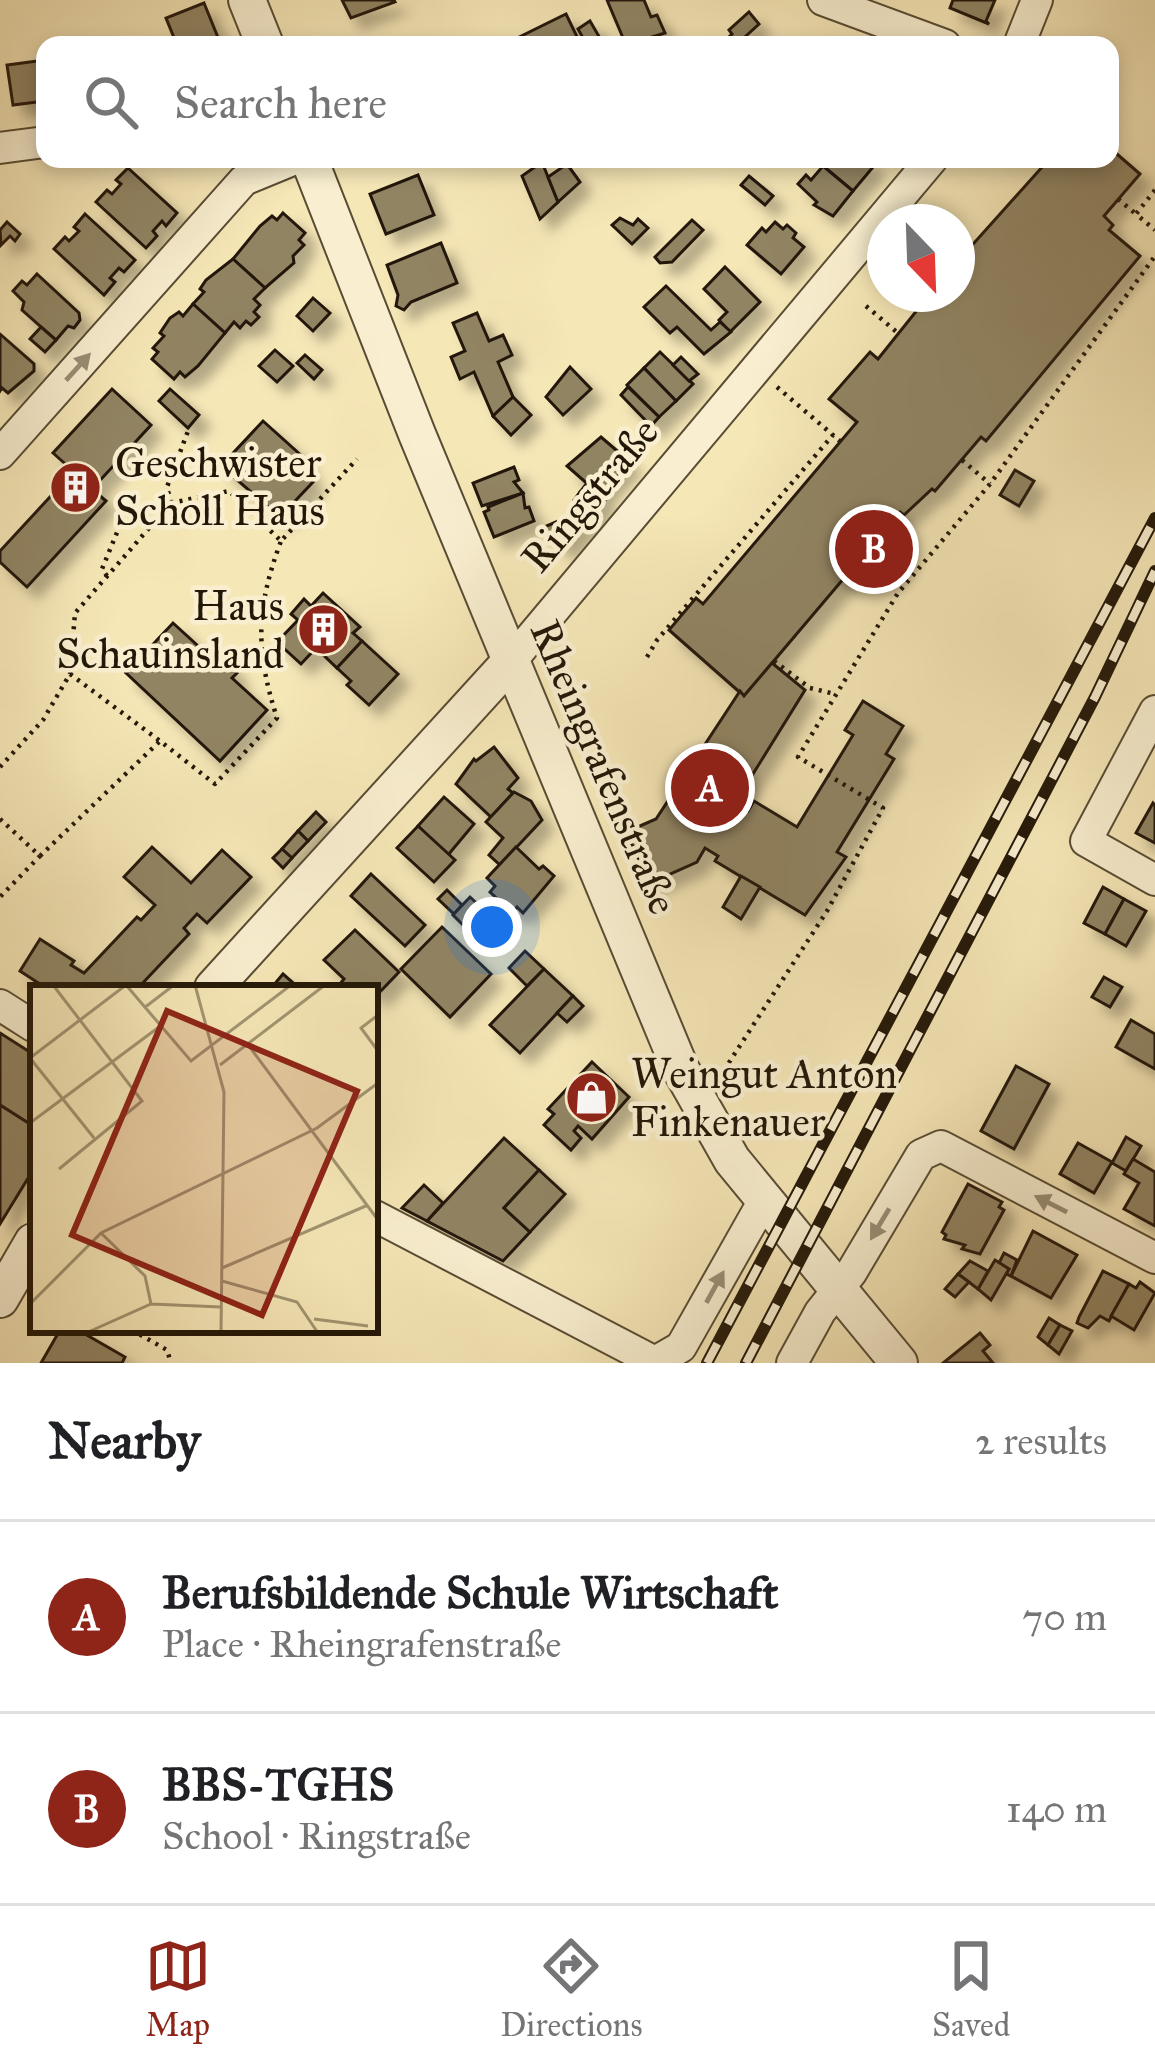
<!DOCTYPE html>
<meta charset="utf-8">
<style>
:root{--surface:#fff;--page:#f6f6f6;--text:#202124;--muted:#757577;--line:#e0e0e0;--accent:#8f2418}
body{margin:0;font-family:"IM FELL Great Primer",serif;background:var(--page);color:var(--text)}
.compass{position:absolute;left:867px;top:204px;width:108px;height:108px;border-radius:50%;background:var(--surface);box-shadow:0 6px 18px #0003;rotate:157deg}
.you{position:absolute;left:492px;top:927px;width:42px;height:42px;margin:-30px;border:9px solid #fff;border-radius:50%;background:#1a73e8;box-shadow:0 0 0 18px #1a73e833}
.badge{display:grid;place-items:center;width:78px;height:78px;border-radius:50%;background:var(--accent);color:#fff;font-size:39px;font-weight:700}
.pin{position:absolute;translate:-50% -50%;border:6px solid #fff;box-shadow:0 3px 12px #0006}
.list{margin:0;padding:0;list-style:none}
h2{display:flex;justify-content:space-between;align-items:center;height:156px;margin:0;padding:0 48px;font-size:51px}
h2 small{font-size:39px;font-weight:400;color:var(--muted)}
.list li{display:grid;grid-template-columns:78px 1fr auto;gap:36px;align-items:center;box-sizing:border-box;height:192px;padding:0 48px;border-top:3px solid var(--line)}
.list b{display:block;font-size:45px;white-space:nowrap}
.list p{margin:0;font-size:39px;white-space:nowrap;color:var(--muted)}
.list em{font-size:39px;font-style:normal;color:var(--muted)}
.icon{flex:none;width:66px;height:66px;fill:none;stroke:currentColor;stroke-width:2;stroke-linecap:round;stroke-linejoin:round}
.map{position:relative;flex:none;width:1155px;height:1363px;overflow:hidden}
.search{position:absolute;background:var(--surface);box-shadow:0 6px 18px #0003;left:36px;right:36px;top:36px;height:132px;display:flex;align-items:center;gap:30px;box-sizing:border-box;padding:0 42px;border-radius:24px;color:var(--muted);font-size:45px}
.sheet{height:540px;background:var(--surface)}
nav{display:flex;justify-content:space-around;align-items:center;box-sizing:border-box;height:168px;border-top:3px solid var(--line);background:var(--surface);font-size:33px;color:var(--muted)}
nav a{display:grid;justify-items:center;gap:6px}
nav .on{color:var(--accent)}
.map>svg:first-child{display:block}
.building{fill:#918463;stroke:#231808;stroke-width:3;filter:url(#shadow)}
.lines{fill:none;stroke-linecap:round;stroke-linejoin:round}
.minor-casing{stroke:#584c34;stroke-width:34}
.tertiary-casing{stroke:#584c34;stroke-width:40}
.path{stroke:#231808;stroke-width:4.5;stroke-dasharray:3 6;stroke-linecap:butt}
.minor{stroke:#f9efd0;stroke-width:30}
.tertiary{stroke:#f9efd0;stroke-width:36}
.rail-casing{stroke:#231808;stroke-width:12}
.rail{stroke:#f9efd0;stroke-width:8;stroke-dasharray:22;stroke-linecap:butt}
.oneway{fill:#998e76}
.labels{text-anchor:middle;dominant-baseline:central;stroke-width:9;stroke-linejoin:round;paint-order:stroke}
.poi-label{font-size:42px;fill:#231808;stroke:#f9efd0;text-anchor:start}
.street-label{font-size:42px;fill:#231808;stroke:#f9efd0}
.inset-road{fill:none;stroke:#a29471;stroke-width:3}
.view{fill:#8f2418;fill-opacity:0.15;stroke:#8f2418;stroke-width:6}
.inset-edge{fill:none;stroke:#231808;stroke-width:6}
</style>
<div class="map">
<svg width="1155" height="1363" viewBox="0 0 1155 1363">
<defs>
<filter id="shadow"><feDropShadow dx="11" dy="11" stdDeviation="6" flood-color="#0004"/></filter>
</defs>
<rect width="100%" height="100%" fill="#f6e7b7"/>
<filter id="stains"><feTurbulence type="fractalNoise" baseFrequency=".00167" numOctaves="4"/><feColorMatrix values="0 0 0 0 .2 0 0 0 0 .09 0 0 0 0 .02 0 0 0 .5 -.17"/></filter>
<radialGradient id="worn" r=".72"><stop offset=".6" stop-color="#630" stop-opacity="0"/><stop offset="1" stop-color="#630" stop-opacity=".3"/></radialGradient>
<g class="building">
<path d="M 342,0 L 394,0 L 395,2 L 351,18 Z"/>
<path d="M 607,0 L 644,0 L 651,17 L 657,15 L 665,33 L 626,45 Z"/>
<path d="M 953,0 L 995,0 L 986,21 L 989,24 L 950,8 Z"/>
<path d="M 204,3 L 221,45 L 177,45 L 166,18 Z"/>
<path d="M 749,12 L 759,24 L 736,45 L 720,45 L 732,34 L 729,30 Z"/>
<path d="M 566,14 L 581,45 L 503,45 Z"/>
<path d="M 590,21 L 601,40 L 587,45 L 578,29 Z"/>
<path d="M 45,60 L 45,101 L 13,105 L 7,65 Z"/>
<path d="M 1110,148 L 1140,174 L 1104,216 L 1113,225 L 1109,230 L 1140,256 L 986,441 L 981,437 L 935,491 L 932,489 L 904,515 L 900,512 L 744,696 L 669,630 L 696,598 L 703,604 L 857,422 L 829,399 L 870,352 L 878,359 L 930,294 L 957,294 L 957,262 L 1044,165 L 1037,159 L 1110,159 Z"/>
<path d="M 828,159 L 868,159 L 873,167 L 853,191 L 823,166 Z"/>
<path d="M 542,162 L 558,202 L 540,219 L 522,176 Z"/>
<path d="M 567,164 L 580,182 L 558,202 L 548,177 Z"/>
<path d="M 823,166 L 853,191 L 833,216 L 814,205 L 817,202 L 798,184 L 806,175 L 811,180 Z"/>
<path d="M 128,168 L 177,213 L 166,226 L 162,221 L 153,231 L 157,236 L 146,248 L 96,202 L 107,190 L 112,194 L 121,184 L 116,180 Z"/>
<path d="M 418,175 L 434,215 L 386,234 L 370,194 Z"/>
<path d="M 749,176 L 773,196 L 765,205 L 741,185 Z"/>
<path d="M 283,213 L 305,233 L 299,240 L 304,245 L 293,256 L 294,263 L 265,288 L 233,259 L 260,226 L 272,216 L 277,220 Z"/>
<path d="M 85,214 L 135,260 L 124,272 L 119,268 L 110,278 L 115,282 L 104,295 L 54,249 L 65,237 L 69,241 L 79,231 L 74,227 Z"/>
<path d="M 620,218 L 633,225 L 638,219 L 648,228 L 632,244 L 612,225 Z"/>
<path d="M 692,220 L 703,230 L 672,262 L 660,263 L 655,257 Z"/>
<path d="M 7,222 L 20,234 L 15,241 L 10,236 L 1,245 L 0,230 Z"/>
<path d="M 775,222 L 783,229 L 787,225 L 796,233 L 793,238 L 804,247 L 781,274 L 747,245 L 762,228 L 766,232 Z"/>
<path d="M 441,243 L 457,283 L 411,302 L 404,310 L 396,306 L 398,295 L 387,265 Z"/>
<path d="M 233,259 L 265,288 L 254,299 L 260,305 L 254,312 L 259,317 L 251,325 L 246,321 L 240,328 L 234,322 L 225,333 L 193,304 L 204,292 L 200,289 L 206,280 Z"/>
<path d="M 725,267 L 760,302 L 730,332 L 719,320 L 727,312 L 704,289 Z"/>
<path d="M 37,274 L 79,313 L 80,320 L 74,328 L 68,326 L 56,340 L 22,310 L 24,302 L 13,291 L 22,281 L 27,285 Z"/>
<path d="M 666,286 L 711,330 L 720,322 L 731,332 L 704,354 L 677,327 L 670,333 L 644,307 Z"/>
<path d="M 313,298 L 330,313 L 313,331 L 297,316 Z"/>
<path d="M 193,304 L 225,333 L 198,366 L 185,377 L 180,372 L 174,379 L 152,359 L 158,352 L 153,348 L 164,336 L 160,333 L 170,318 L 179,312 L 183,316 Z"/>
<path d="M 477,313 L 489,341 L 503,335 L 512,355 L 498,362 L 513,397 L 493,416 L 474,372 L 460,379 L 451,357 L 465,351 L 453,323 Z"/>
<path d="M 41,327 L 56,340 L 45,352 L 30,339 Z"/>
<path d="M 0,334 L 34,364 L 34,371 L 8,393 L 2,388 L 0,391 Z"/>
<path d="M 275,350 L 293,366 L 277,382 L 259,366 Z"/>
<path d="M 660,352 L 693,384 L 676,401 L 644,368 Z"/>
<path d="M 305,355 L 322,370 L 314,379 L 297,363 Z"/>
<path d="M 681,357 L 698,374 L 689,381 L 673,365 Z"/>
<path d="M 570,367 L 591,389 L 563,415 L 546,397 Z"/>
<path d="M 644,368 L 676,401 L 659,417 L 627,385 Z"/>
<path d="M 628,387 L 659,417 L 651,426 L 621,395 Z"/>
<path d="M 112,389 L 151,425 L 92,489 L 106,501 L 27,587 L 0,562 L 0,551 L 61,485 L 58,483 L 71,469 L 53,453 Z"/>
<path d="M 170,389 L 199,415 L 188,428 L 159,401 Z"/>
<path d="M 513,397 L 531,415 L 511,435 L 493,416 Z"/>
<path d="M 263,421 L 303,457 L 299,461 L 309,470 L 305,474 L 313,482 L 280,517 L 221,466 Z"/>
<path d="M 601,437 L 630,462 L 600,495 L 567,466 Z"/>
<path d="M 514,467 L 519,480 L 514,482 L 523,493 L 482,506 L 473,483 Z"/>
<path d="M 1015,470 L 1034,481 L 1019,506 L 1000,495 Z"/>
<path d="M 587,483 L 605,500 L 598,508 L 580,492 Z"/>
<path d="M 580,492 L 598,508 L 584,525 L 574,500 Z"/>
<path d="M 523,493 L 525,508 L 529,507 L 534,521 L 494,537 L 484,512 L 489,510 L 488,507 Z"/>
<path d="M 579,512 L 584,525 L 564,548 L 542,528 Z"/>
<path d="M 323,593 L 360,627 L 353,633 L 362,641 L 337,668 L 316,648 L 301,664 L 277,642 L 298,620 L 291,614 L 304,599 L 311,606 Z"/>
<path d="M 173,623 L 208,655 L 213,650 L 237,673 L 232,678 L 267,710 L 220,761 L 126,673 Z"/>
<path d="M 362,641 L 398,674 L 369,705 L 347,685 L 351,681 L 337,668 Z"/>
<path d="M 772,663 L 805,690 L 735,803 L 748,811 L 754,801 L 797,827 L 853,735 L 845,730 L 863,701 L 903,726 L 886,754 L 894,759 L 837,852 L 846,857 L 805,915 L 715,861 L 718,856 L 705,848 L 697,862 L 650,883 L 626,832 L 656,819 L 740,691 L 744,696 Z"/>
<path d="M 494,747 L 518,778 L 508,789 L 513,793 L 491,817 L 456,784 L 474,759 L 476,761 Z"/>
<path d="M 514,792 L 531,801 L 542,820 L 500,865 L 489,855 L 503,838 L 486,822 Z"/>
<path d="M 444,797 L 474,824 L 448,855 L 418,826 Z"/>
<path d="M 1153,803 L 1155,805 L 1155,843 L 1136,833 Z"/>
<path d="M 316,812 L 326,822 L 308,841 L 298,831 Z"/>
<path d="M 418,826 L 455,860 L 434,882 L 397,848 Z"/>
<path d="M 298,831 L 308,841 L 292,858 L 282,849 Z"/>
<path d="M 152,847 L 191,883 L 222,850 L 251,877 L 207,923 L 197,914 L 184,928 L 189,934 L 138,988 L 46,988 L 20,971 L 40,939 L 74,961 L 71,965 L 84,973 L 137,917 L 141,920 L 155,905 L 124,877 Z"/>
<path d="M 516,847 L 539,869 L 543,866 L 554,876 L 523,913 L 517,907 L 513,913 L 490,892 L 495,886 L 487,878 Z"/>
<path d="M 282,849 L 292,858 L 283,868 L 273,858 Z"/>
<path d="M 371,874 L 425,925 L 405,946 L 351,896 Z"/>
<path d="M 741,876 L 760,887 L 741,919 L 723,907 Z"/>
<path d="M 1103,887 L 1124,899 L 1105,934 L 1084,923 Z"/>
<path d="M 447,890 L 462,905 L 454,914 L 438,899 Z"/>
<path d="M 470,897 L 487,913 L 469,931 L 453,915 Z"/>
<path d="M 1124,899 L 1146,911 L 1126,946 L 1105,934 Z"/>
<path d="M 442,927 L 491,974 L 450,1017 L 401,969 Z"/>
<path d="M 355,930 L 399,972 L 375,997 L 375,988 L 344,988 L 340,984 L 344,979 L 324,960 Z"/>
<path d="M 525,951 L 544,969 L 527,986 L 509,968 Z"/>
<path d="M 544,969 L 573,996 L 520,1053 L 490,1025 Z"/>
<path d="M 283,974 L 299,988 L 272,987 Z"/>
<path d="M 1104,977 L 1122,987 L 1110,1007 L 1092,997 Z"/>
<path d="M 573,996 L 583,1006 L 567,1022 L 557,1013 Z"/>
<path d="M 1131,1020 L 1155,1034 L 1155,1069 L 1116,1047 Z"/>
<path d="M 0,1033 L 33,1054 L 33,1126 L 0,1105 Z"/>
<path d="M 592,1062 L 629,1097 L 592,1139 L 578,1126 L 574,1131 L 581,1138 L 571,1150 L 544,1125 L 554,1114 L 548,1109 Z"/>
<path d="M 1016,1066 L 1049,1084 L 1014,1149 L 981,1131 Z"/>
<path d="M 0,1105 L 33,1126 L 33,1170 L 0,1224 Z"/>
<path d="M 1126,1137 L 1141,1146 L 1126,1171 L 1112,1163 Z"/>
<path d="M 504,1138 L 539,1170 L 504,1208 L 530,1232 L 503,1261 L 427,1221 Z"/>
<path d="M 1078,1143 L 1112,1162 L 1094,1193 L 1060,1174 Z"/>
<path d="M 1133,1159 L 1155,1172 L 1155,1226 L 1124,1209 L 1139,1183 L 1124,1174 Z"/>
<path d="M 539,1170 L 565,1194 L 530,1232 L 504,1208 Z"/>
<path d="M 968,1184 L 1002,1202 L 999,1207 L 1004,1210 L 980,1254 L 962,1249 L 965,1245 L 944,1239 L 946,1235 L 942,1232 Z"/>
<path d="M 424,1185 L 443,1203 L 427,1221 L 402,1208 Z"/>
<path d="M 1033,1231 L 1077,1255 L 1051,1298 L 1011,1276 Z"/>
<path d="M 1004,1253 L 1017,1260 L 1011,1276 L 1006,1274 L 1009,1269 L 999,1263 Z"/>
<path d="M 995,1260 L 1009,1269 L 991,1300 L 978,1289 Z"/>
<path d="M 970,1261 L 988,1271 L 978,1289 L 958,1274 Z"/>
<path d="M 1103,1271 L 1129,1284 L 1109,1321 L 1100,1316 L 1088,1328 L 1077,1323 L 1079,1317 Z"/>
<path d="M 958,1274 L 969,1282 L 955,1297 L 945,1289 Z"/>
<path d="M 1140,1282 L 1155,1293 L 1134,1330 L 1111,1316 L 1129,1284 L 1136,1288 Z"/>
<path d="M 1049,1318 L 1060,1325 L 1048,1345 L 1038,1337 Z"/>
<path d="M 1060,1325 L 1072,1331 L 1059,1354 L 1048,1345 Z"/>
<path d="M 60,1330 L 78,1330 L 125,1357 L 122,1363 L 41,1363 Z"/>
<path d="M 980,1333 L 990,1345 L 983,1351 L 993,1363 L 943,1363 Z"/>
</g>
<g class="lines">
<defs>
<g id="minor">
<path d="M 823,0 L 945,45"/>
<path d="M 1019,45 L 1037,0"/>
<path d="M 0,148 L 45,142"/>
<path d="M 0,454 L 244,180 L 295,159"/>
<path d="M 511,661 L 932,159"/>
<path d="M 1155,711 L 1086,841 L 1155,880"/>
<path d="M 0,1005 L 33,1026"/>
<path d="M 375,1216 L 655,1362 L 681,1347 L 763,1202"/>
<path d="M 792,1363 L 820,1312 L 851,1273 L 921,1155 L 941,1146 L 1155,1258"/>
</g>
<g id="tertiary">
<path d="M 247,0 L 265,45"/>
<path d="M 309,159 L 417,434 L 680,1068 L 732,1160 L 899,1363"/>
<path d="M 213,988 L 511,661"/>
<path d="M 0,1299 L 33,1242"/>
</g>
</defs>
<use href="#minor" class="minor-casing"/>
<use href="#tertiary" class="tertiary-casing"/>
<g class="path">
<path d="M 1155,190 L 1136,214 L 1155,230"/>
<path d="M 1118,199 L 1136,214"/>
<path d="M 866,306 L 899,334"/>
<path d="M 777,387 L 841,442"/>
<path d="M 962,460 L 990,484"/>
<path d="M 171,503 L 167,487 L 188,431"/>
<path d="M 107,576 L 102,569 L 118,530"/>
<path d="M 647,657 L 657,640 L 833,435"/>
<path d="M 774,661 L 810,688 L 835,694"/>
<path d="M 70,674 L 160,741"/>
<path d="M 0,767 L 43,720 L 70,674 L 75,613 L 171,503 L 229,491 L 281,541 L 357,459"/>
<path d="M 0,819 L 40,856 L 0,897"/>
<path d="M 40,856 L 160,741 L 215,784 L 277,718 C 255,650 256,608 281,541"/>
<path d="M 719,1078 L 827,911 L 883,808 L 798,757 L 898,593 L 990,484 L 1155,256"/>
<path d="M 132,1330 L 167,1350 L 171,1363"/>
</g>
<use href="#minor" class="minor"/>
<use href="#tertiary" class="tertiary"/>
<defs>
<g id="rail">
<path d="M 707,1363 L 1155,518"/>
<path d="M 746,1363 L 1095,697 L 1155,571"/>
</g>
</defs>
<use href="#rail" class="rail-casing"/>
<use href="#rail" class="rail"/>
</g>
<defs><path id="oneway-solid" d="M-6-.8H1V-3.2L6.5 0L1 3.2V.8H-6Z" transform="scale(3)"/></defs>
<g class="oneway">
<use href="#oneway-solid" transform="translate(78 367) rotate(-48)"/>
<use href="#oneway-solid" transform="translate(1051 1204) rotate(-153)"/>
<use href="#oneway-solid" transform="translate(880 1224) rotate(121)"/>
<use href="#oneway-solid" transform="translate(715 1287) rotate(-61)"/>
</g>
<defs>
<symbol id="building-disc" viewBox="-11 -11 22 22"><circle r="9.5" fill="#8f2418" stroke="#f9efd0"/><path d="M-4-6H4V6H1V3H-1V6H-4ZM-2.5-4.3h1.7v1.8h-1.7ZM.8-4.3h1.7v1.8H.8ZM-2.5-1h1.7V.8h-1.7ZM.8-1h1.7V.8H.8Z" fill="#fff"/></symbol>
<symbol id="shop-disc" viewBox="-11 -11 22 22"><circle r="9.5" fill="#8f2418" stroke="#f9efd0"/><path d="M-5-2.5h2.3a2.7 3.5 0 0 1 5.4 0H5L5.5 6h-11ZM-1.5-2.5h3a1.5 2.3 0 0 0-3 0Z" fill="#fff"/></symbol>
</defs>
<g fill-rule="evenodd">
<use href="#building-disc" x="46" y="458" width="59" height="59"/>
<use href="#building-disc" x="294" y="600" width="59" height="59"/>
<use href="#shop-disc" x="562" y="1068" width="59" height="59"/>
</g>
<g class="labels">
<g class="poi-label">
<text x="115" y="463">Geschwister<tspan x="115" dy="48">Scholl Haus</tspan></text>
<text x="284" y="606" text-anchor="end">Haus<tspan x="284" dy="48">Schauinsland</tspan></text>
<text x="631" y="1074">Weingut Anton<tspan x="631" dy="48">Finkenauer</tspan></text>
</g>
<g class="street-label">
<text transform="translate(590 495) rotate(-50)">Ringstraße</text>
<text transform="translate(604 767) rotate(67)">Rheingrafenstraße</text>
</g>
</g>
<g transform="translate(30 985)">
<rect width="348" height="348" fill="#f6e7b7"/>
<path class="inset-road" d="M 23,0 L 112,116 L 29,184M 96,0 L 161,76 L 261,0M 165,0 L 194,107 L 191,348M 114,23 L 144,0M 348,30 L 331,43 L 348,66M 219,61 L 348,235M 0,73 L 96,0M 0,73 L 64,153M 190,80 L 295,0M 0,138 L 129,42M 71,248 L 115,291 L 121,319M 192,283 L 338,220M 192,296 L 267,317 L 288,348M 0,319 L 71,248 L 287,143 L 348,98M 284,334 L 338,341M 56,348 L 121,319 L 191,322"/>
<path class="view" d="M 137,26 L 327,106 L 232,330 L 42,250 Z"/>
<rect width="348" height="348" class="inset-edge"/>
</g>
<rect width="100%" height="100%" filter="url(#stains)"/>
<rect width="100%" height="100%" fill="url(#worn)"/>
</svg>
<svg class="compass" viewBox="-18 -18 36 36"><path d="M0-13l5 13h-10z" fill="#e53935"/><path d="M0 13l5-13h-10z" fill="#757577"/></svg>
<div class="you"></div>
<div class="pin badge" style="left:710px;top:788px">A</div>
<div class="pin badge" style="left:874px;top:549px">B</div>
<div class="search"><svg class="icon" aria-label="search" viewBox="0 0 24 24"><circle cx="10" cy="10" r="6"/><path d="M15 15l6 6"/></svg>Search here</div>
</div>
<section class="sheet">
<h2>Nearby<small>2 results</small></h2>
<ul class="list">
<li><span class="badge">A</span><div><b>Berufsbildende Schule Wirtschaft</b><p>Place · Rheingrafenstraße</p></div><em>70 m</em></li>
<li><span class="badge">B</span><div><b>BBS-TGHS</b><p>School · Ringstraße</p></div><em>140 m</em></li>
</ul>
</section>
<nav>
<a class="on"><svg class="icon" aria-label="map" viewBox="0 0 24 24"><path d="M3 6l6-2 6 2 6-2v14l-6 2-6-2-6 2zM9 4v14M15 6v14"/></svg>Map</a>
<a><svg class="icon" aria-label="directions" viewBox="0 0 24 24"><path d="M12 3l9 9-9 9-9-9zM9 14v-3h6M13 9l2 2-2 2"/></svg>Directions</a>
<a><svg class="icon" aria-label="saved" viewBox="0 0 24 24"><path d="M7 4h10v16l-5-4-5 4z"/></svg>Saved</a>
</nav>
